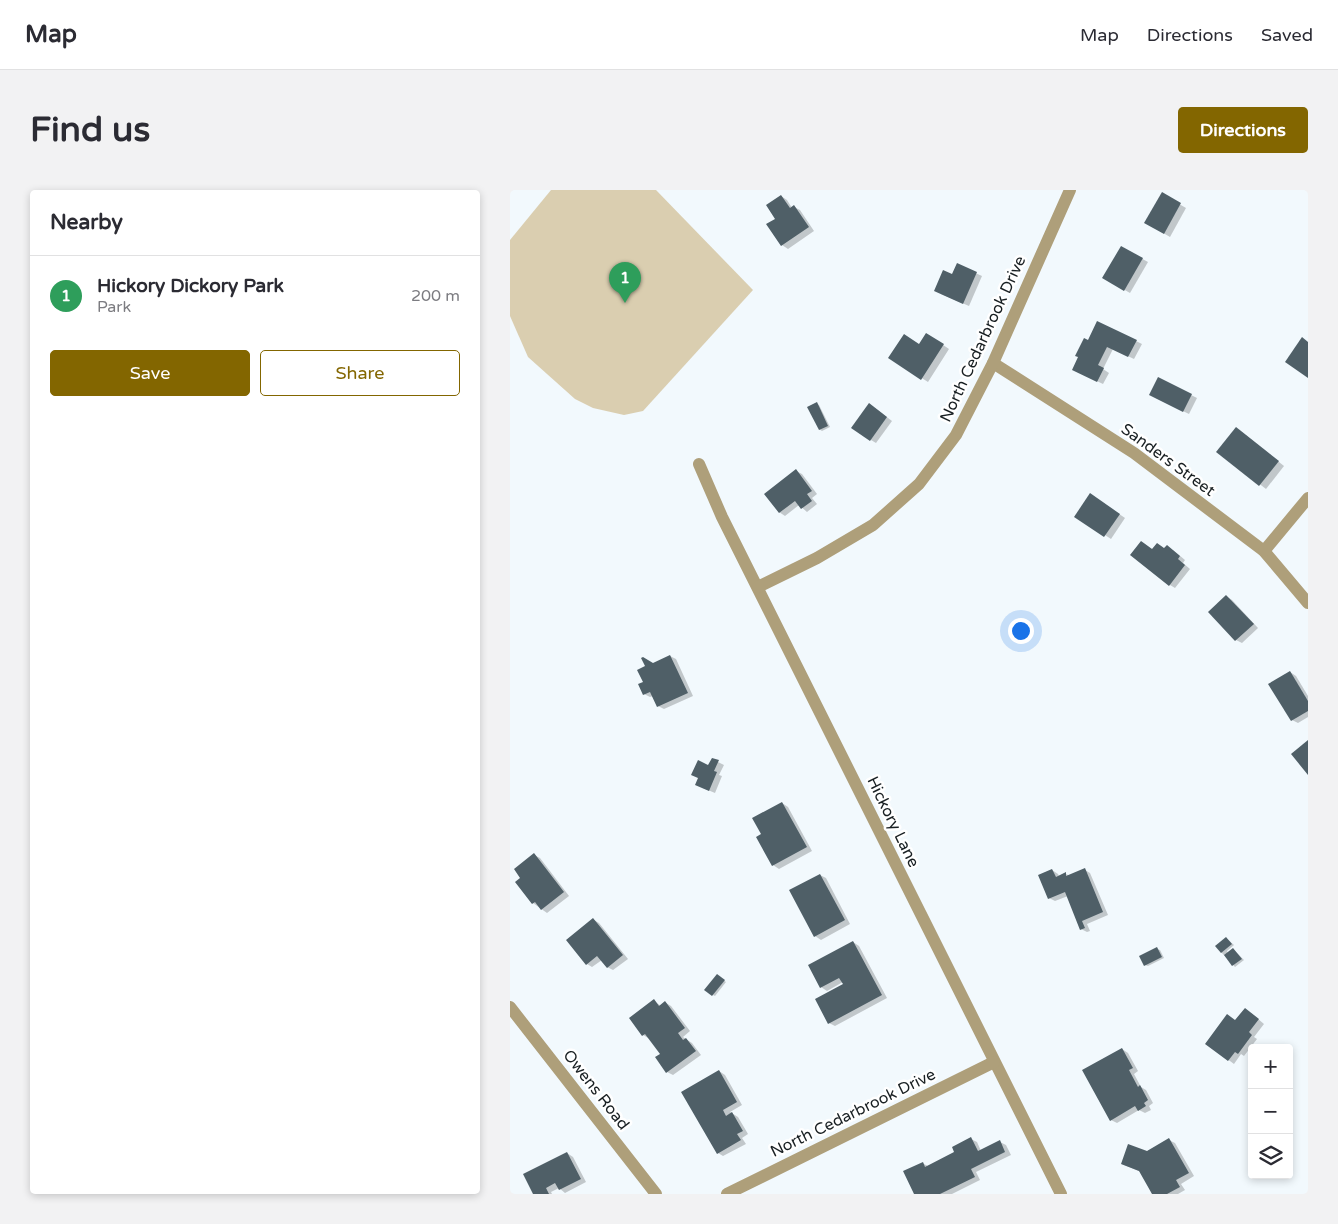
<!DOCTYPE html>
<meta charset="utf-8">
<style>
:root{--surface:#fff;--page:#f2f2f3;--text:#2b2b33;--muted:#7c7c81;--line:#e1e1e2;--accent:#836600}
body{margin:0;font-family:"Varela Round",sans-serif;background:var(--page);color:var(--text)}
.controls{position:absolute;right:15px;bottom:15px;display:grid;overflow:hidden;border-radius:5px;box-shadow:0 2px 8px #0003}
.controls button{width:45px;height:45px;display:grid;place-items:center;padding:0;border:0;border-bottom:1px solid var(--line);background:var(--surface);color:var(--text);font:25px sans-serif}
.you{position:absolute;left:510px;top:440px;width:18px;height:18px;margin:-12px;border:4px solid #fff;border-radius:50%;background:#1a73e8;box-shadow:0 0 0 8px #1a73e833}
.badge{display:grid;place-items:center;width:32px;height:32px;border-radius:50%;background:var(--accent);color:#fff;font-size:16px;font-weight:700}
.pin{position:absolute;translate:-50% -41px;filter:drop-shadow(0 1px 2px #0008)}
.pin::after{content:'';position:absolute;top:26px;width:18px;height:15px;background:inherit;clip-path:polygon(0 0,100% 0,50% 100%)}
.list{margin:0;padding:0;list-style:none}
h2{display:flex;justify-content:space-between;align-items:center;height:65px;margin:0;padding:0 20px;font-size:21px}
h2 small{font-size:16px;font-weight:400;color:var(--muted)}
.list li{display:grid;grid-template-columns:32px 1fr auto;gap:15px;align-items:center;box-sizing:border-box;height:80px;padding:0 20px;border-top:1px solid var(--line)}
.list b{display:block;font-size:19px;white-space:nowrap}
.list p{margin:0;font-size:16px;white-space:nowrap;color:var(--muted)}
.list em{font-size:16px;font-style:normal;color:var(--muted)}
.actions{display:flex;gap:10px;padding:15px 20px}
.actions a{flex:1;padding:11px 0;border:1px solid var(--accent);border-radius:5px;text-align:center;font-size:18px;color:var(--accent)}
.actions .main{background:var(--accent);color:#fff}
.icon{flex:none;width:28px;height:28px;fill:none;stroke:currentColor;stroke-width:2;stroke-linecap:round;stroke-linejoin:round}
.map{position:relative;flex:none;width:798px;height:1004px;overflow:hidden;border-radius:5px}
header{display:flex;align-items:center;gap:30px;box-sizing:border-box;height:70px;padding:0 25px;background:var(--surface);border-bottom:1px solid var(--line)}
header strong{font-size:24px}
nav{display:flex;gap:28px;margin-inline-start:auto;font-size:18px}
.intro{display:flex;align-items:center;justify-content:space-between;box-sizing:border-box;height:120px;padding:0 30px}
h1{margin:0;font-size:35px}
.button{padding:12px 22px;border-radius:5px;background:var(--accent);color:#fff;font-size:18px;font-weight:700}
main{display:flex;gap:30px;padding:0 30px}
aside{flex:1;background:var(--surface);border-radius:5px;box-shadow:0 2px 8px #0003}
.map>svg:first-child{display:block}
.green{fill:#daceb0}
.shadow{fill:#0003}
.building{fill:#4f5f67}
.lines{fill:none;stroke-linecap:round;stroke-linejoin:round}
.street{stroke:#ae9f7a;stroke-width:12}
.labels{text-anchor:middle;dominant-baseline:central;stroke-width:5;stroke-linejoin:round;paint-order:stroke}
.street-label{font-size:16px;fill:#181f22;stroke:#fff}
</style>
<header>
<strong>Map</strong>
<nav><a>Map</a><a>Directions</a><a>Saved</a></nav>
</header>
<div class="intro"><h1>Find us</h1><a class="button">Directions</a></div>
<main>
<aside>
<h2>Nearby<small></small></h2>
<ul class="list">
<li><span class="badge" style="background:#2e9e5b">1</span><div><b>Hickory Dickory Park</b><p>Park</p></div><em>200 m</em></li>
</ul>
<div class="actions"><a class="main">Save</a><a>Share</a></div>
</aside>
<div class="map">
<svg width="798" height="1004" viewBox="0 0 798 1004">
<rect width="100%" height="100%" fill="#f2f9fd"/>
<path class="green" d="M 41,0 L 146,0 L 243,100 L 133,221 L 114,225 L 83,218 L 65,209 L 18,167 L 0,126 L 0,50 Z"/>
<g class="shadow">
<path d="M 652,4 L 676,18 L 660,47 L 636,33 Z"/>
<path d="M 271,6 L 277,10 L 282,18 L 284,17 L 290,20 L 304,41 L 278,59 L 272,55 L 258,35 L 267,29 Z"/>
<path d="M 611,57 L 638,72 L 620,103 L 594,88 Z"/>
<path d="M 448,75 L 472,86 L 459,116 L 431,104 Z"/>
<path d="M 417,144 L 439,159 L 418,192 L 380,168 L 410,155 Z"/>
<path d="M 626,151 L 632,154 L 624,169 L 603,159 L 593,179 L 599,183 L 593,194 L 570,183 L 570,167 L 578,152 Z"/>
<path d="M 681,205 L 687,208 L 679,224 L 646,208 Z"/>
<path d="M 307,214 L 309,215 L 320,237 L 312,241 L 309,239 Z"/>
<path d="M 365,218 L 382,231 L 366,253 L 361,250 Z"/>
<path d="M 732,242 L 774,276 L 756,299 L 708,262 Z"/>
<path d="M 286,281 L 292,284 L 307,304 L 302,308 L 307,314 L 297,322 L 289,315 L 275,326 L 269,322 Z"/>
<path d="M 586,308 L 615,328 L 601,349 L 566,326 Z"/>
<path d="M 632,352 L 643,360 L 663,360 L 675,370 L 673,373 L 680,379 L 665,398 L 660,395 Z"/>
<path d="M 716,406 L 722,410 L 748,438 L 732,453 L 726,450 Z"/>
<path d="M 160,466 L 166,469 L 183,506 L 154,519 L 148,516 L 143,506 L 140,507 L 134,504 L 143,474 Z"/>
<path d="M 780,482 L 786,486 L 798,506 L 798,527 L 788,533 L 782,530 Z"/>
<path d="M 208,572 L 214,575 L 209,585 L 212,586 L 205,603 L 193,598 L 190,588 L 199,577 Z"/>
<path d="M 272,613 L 278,617 L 302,661 L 269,679 L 263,675 L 253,645 Z"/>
<path d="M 24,665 L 30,668 L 59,706 L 37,723 L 23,713 L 12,688 Z"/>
<path d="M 542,680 L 548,684 L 549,686 L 556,684 L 560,686 L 575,680 L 580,683 L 598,725 L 577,734 L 580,741 L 577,742 L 571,739 L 558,706 L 545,711 L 539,708 Z"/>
<path d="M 310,685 L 316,688 L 340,734 L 311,750 L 305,746 Z"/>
<path d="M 84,730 L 89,733 L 118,769 L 103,780 L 97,777 L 92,770 L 82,777 L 77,774 Z"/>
<path d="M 716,748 L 724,755 L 717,761 L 718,763 L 723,759 L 734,770 L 725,777 L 711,762 Z"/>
<path d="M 343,752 L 349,756 L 377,808 L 325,836 L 319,833 L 334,795 L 333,792 L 317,801 L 311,797 Z"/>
<path d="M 647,759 L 650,760 L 654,768 L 638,776 L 635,775 Z"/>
<path d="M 209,787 L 216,792 L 205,806 L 203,805 Z"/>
<path d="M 144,811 L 151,816 L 156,813 L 161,816 L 180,841 L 173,847 L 182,853 L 191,865 L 163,885 L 157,882 L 151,864 L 140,849 L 133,845 Z"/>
<path d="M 741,823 L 754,834 L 744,847 L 747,849 L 734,866 L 731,864 L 724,874 L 697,854 L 726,831 Z"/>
<path d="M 612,859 L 618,863 L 628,881 L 624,884 L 631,897 L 636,900 L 643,913 L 639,916 L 641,920 L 635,923 L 629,920 L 607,933 L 601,930 Z"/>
<path d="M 209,881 L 215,885 L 232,915 L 220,922 L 228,927 L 238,944 L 232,948 L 236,954 L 213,966 L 208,963 Z"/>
<path d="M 461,949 L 467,952 L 471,961 L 490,952 L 496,955 L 501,965 L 466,982 L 470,990 L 442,1004 L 406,1004 L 412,973 L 418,976 L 446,963 Z"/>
<path d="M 659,950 L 665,953 L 684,986 L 671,994 L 675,1000 L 668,1004 L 644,1004 L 631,982 L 612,974 Z"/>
<path d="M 57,963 L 63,967 L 76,992 L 55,1003 L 49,998 L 41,1002 L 42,1004 L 24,1004 Z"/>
</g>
<g class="building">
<path d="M 652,2 L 671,13 L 654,44 L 634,33 Z"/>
<path d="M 271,5 L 280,18 L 284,15 L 299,37 L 271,56 L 256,34 L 265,29 L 256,15 Z"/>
<path d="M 611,56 L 633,68 L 614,101 L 592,88 Z"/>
<path d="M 447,73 L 467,82 L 453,114 L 424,101 L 433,80 L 442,84 Z"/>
<path d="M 587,131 L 627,150 L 618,167 L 597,157 L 588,175 L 594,178 L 587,192 L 562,180 L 568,167 L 565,166 L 574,148 L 578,150 Z"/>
<path d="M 416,143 L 434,154 L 411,190 L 378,168 L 394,144 L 409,154 Z"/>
<path d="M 792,147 L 798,152 L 798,188 L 775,172 Z"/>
<path d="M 648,187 L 682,204 L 673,222 L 639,205 Z"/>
<path d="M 307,212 L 318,236 L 309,240 L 297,217 Z"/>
<path d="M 359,213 L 377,227 L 360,251 L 341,238 Z"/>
<path d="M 726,237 L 769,271 L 749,296 L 706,262 Z"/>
<path d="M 286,279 L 302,301 L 297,304 L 302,311 L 291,319 L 285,311 L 269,323 L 254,304 Z"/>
<path d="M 580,303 L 610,324 L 594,347 L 564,327 Z"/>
<path d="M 631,351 L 642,359 L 647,353 L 654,358 L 657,355 L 670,366 L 668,369 L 675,375 L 659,396 L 620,365 Z"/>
<path d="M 716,405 L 744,434 L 725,451 L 698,422 Z"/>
<path d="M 160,465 L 178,503 L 147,517 L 140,502 L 133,505 L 128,494 L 133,492 L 127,480 L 135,476 L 131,468 L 133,467 L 143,473 Z"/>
<path d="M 780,481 L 798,511 L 798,521 L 781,531 L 758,494 Z"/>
<path d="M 798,550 L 798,585 L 781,564 Z"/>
<path d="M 202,568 L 209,570 L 204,581 L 207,582 L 199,601 L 185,595 L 188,588 L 181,585 L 188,570 L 198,575 Z"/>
<path d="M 272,612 L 297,657 L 262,676 L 246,647 L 251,644 L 242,628 Z"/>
<path d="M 24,663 L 54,702 L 31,720 L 25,712 L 22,714 L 5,692 L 10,688 L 4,679 Z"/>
<path d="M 575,678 L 593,722 L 572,731 L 575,738 L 570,740 L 555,702 L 538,709 L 528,685 L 542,679 L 546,687 L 556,682 L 556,686 Z"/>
<path d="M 310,684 L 335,730 L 304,747 L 279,700 Z"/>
<path d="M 83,728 L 113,765 L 97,778 L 87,766 L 76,775 L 56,750 Z"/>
<path d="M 716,747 L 722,754 L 711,763 L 705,756 Z"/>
<path d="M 343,751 L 372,805 L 318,834 L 305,809 L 333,794 L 329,788 L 310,798 L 298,775 Z"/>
<path d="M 647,757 L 652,767 L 634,776 L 629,766 Z"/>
<path d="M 723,758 L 732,769 L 722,776 L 714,765 Z"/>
<path d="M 207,784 L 215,790 L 202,806 L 194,800 Z"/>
<path d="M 144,809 L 149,816 L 155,811 L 175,838 L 168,843 L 173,850 L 176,848 L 186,861 L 156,883 L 145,867 L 150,864 L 135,844 L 132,846 L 119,828 Z"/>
<path d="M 735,818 L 749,829 L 739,842 L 742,845 L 728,864 L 725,862 L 718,871 L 695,854 L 717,824 L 725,830 Z"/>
<path d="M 612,858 L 623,878 L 619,880 L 628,897 L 630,895 L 638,910 L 634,913 L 636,916 L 628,921 L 625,916 L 600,931 L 572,880 Z"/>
<path d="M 209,880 L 227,912 L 213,920 L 216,926 L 222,922 L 233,941 L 227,944 L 231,950 L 207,964 L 171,902 Z"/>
<path d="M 461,947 L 468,961 L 490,950 L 495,962 L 461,979 L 465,987 L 430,1004 L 404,1004 L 393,981 L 413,972 L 415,977 L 444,962 L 442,957 Z"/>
<path d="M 659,948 L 679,983 L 666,990 L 670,997 L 657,1004 L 642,1004 L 629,981 L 611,974 L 618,954 L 637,961 Z"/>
<path d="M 57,962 L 71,989 L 49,1000 L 45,993 L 36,998 L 39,1004 L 23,1004 L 13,984 Z"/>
</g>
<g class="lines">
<g class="street">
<path d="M 483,173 L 624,263 L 754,361 L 798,413"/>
<path d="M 189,274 L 212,327 L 551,1004"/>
<path d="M 754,361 L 798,308"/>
<path d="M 248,397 L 307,368 L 363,335 L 409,294 L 446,245 L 483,173 L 560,0"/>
<path d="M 0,817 L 146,1004"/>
<path d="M 217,1004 L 484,872"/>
</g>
</g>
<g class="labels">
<g class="street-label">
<text transform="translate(473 149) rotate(-65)">North Cedarbrook Drive</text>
<text transform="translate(658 270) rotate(36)">Sanders Street</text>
<text transform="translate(383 632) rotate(64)">Hickory Lane</text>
<text transform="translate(86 900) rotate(52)">Owens Road</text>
<text transform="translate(343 923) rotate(-26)">North Cedarbrook Drive</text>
</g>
</g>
</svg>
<div class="controls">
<button>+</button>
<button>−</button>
<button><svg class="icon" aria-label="layers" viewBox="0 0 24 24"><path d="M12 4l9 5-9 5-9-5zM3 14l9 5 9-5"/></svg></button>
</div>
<div class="you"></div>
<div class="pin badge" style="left:115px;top:113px;background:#2e9e5b">1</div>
</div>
</main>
